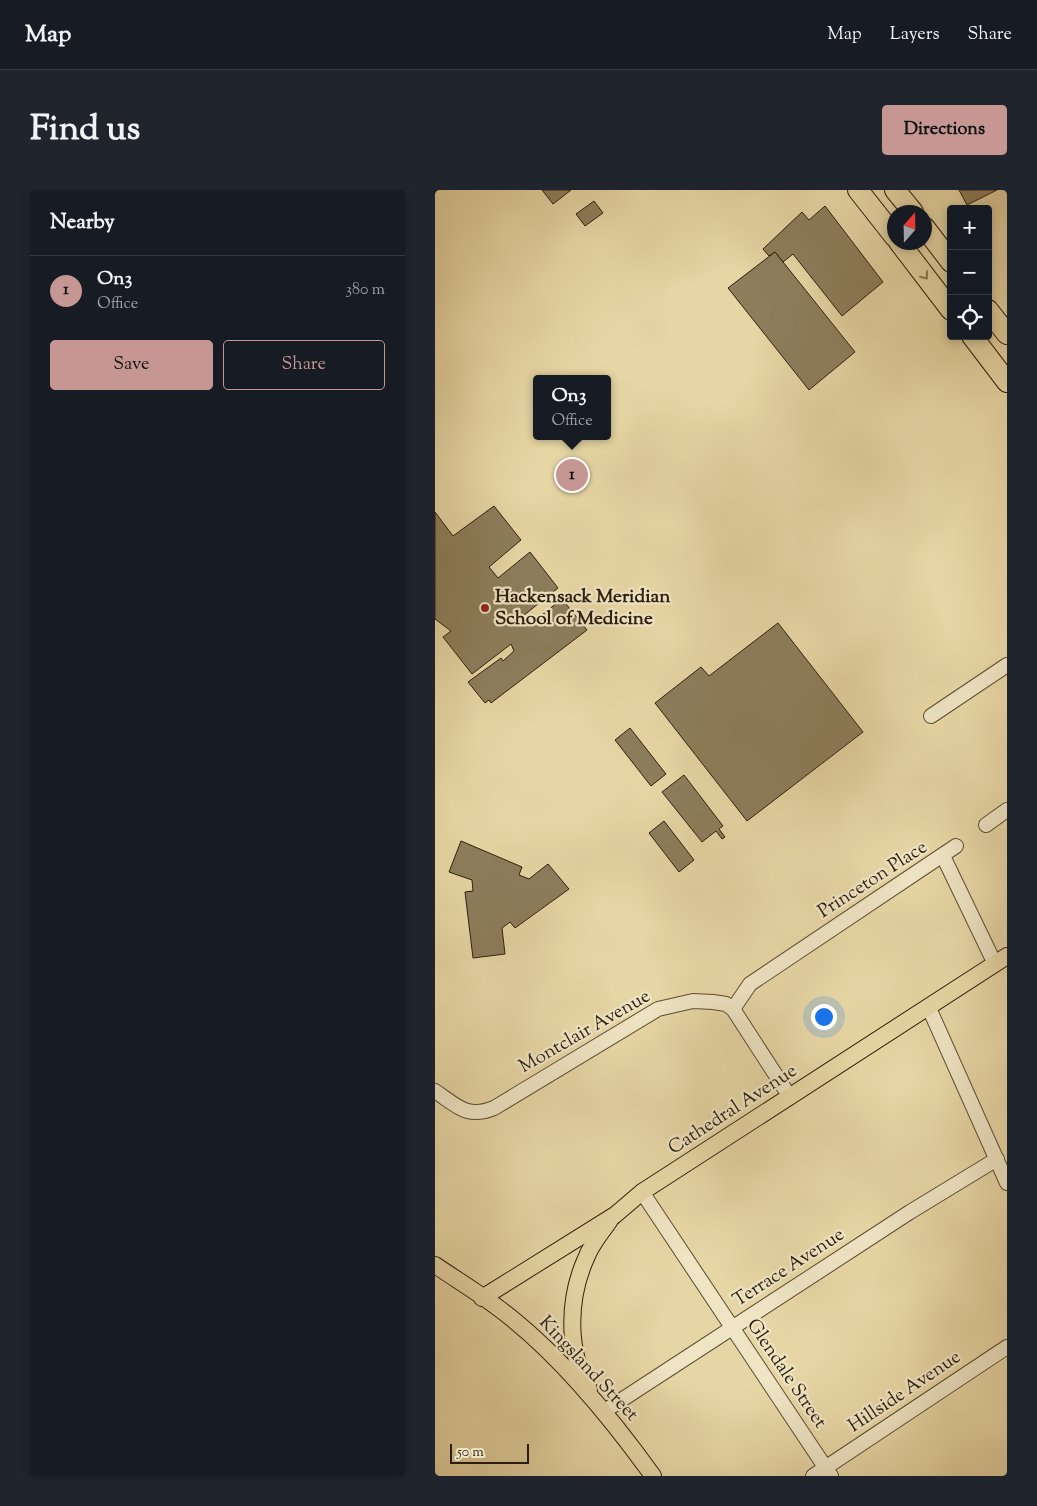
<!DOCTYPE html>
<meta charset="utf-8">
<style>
:root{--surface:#171b24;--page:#20242c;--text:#f1f3f6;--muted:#9ea1a6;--line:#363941;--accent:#c59692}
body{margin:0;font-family:"Sorts Mill Goudy",serif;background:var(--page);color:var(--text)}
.controls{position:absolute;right:15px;top:15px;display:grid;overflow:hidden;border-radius:5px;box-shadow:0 2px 8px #0003}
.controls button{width:45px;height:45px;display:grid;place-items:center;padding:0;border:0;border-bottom:1px solid var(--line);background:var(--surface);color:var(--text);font:25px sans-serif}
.compass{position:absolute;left:452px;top:15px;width:45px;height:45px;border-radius:50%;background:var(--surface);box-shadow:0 2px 8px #0003;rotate:20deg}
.scale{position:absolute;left:15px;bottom:12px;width:79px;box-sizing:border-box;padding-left:5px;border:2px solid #2c1e0c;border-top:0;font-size:14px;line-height:18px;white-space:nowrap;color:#2c1e0c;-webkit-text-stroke:4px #efe4c4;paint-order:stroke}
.you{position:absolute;left:388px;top:826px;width:18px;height:18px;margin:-12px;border:4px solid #fff;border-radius:50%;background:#1a73e8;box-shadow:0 0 0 8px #1a73e833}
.badge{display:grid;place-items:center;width:32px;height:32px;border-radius:50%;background:var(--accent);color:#111;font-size:16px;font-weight:700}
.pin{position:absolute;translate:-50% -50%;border:2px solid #fff;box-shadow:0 1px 5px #0006}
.popup{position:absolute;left:98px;top:185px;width:78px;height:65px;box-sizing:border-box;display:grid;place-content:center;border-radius:5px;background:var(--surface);filter:drop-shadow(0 1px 4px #0005);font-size:16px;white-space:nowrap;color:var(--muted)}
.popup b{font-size:19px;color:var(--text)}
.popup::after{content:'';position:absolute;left:50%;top:100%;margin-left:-10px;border:10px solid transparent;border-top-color:var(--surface)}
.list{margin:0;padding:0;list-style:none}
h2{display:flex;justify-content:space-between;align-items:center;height:65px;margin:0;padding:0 20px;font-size:21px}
h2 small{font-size:16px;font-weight:400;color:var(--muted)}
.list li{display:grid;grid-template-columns:32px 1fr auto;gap:15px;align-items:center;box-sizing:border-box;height:70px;padding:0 20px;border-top:1px solid var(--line)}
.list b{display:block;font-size:19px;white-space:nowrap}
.list p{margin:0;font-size:16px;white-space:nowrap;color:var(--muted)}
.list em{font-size:16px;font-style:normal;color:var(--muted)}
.actions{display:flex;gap:10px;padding:15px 20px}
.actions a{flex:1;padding:11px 0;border:1px solid var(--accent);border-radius:5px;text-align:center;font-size:18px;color:var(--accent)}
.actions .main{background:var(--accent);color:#111}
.icon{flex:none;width:28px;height:28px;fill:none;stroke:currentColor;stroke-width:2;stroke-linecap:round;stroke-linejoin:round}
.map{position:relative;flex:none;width:572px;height:1286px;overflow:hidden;border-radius:5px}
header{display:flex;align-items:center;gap:30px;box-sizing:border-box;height:70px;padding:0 25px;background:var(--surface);border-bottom:1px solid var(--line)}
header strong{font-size:24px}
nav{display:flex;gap:28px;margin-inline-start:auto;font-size:18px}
.intro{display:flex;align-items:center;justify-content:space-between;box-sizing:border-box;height:120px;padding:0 30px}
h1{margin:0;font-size:35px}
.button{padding:12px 22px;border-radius:5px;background:var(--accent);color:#111;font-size:18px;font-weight:700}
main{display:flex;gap:30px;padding:0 30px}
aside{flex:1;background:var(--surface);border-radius:5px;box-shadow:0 2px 8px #0003}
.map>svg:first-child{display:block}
.building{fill:#8d7e5c;stroke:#2c1e0c}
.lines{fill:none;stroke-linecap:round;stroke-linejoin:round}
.minor-casing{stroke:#5b4c32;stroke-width:16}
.major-casing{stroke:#2c1e0c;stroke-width:18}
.highway-casing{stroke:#2c1e0c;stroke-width:22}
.minor{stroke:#efe4c4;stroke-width:14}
.major{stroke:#e7d6a5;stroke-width:16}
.highway{stroke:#e7d6a5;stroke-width:20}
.oneway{stroke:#8a7a58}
.poi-dot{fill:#8f2418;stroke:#efe4c4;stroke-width:2}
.labels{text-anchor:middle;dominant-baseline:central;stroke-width:4.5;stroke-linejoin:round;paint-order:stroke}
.poi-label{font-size:19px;font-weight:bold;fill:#2c1e0c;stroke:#efe4c4;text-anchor:start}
.street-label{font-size:19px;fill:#2c1e0c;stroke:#efe4c4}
</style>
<header>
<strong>Map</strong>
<nav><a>Map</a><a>Layers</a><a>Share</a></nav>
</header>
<div class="intro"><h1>Find us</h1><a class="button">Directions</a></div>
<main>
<aside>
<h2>Nearby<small></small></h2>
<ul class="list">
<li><span class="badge">1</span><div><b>On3</b><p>Office</p></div><em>380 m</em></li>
</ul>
<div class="actions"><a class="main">Save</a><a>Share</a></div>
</aside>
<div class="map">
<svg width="572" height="1286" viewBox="0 0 572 1286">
<rect width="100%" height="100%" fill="#e7d6a5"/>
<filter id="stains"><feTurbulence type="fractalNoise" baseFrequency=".004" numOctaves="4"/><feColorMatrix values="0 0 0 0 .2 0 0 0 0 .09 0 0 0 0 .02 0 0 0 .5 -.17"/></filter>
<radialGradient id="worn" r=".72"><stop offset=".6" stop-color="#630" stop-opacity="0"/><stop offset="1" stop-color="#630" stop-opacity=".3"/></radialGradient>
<g class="building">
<path d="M 107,0 L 136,0 L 118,14 Z"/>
<path d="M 524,0 L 562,0 L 532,15 Z"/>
<path d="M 159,11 L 168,23 L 150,36 L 141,24 Z"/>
<path d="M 390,16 L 448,92 L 407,126 L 358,64 L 348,72 L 340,62 L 334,66 L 328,59 L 367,22 L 374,30 Z"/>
<path d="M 340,62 L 420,162 L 374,200 L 293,98 Z"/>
<path d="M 59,316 L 86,350 L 54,377 L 63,388 L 95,362 L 123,398 L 88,426 L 94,435 L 127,409 L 152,440 L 56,513 L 54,510 L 50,513 L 33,492 L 66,468 L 68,471 L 79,461 L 76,454 L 37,484 L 8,447 L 16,441 L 0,429 L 0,322 L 18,346 Z"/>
<path d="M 343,433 L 428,542 L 312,631 L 220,513 L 266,477 L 274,486 Z"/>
<path d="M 195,538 L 231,584 L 216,596 L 180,550 Z"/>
<path d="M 249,585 L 288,636 L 284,639 L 290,647 L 287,649 L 281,641 L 267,652 L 227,602 Z"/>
<path d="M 229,631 L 259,670 L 244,682 L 214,643 Z"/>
<path d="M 26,651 L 87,677 L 84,685 L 94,689 L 113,674 L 134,699 L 80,738 L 75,732 L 67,738 L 70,764 L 38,768 L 30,702 L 38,701 L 37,690 L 14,682 Z"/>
</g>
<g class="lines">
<defs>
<g id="minor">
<path d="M 496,526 L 572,475"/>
<path d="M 551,635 L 572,620"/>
<path d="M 508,666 L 560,774"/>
<path d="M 494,818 L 572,993"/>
<path d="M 298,819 L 315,794 L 521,656"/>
<path d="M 0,901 C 22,916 32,929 59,918 L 223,819 L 258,811 L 278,812 L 291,814 L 298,819 L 355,907"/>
<path d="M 207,1002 L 396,1286"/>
<path d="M 168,1222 L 475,1022 L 562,969"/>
<path d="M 378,1286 L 572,1157"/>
</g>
<g id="major">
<path d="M 0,1075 C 25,1092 52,1108 75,1127 C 130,1171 177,1229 218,1286"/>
<path d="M 47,1108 L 180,1025 L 207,1002 L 572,766"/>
<path d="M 154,1199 C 131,1159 133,1107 152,1066 C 157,1053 167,1042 175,1030"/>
</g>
<g id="highway">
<path d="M 423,0 L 460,47"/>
<path d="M 460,0 L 478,22"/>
<path d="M 490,38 L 516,72"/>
<path d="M 464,52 L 516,120"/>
<path d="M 553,120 L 572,144"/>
<path d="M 537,146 L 572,192"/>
</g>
</defs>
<use href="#minor" class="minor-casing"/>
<use href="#major" class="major-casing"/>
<use href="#highway" class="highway-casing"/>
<use href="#minor" class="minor"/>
<use href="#major" class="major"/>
<use href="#highway" class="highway"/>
</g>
<defs><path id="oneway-chevron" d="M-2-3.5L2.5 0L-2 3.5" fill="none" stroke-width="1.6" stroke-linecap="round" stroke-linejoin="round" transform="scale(1.25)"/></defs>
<use class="oneway" href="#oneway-chevron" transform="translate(490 86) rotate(52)"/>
<circle class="poi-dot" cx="50" cy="418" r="5"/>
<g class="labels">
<g class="poi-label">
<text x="60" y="407">Hackensack Meridian<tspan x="60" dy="22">School of Medicine</tspan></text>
</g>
<g class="street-label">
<text transform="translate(438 690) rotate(-33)">Princeton Place</text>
<text transform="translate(150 842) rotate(-30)">Montclair Avenue</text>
<text transform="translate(298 920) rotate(-33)">Cathedral Avenue</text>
<text transform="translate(354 1078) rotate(-33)">Terrace Avenue</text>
<text transform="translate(153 1179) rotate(47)">Kingsland Street</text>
<text transform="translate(351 1184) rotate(56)">Glendale Street</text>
<text transform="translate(470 1202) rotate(-34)">Hillside Avenue</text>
</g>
</g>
<rect width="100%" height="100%" filter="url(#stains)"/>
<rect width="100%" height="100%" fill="url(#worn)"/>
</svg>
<div class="controls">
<button>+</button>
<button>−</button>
<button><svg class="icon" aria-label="locate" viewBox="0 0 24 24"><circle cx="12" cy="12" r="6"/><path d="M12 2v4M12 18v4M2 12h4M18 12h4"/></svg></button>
</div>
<svg class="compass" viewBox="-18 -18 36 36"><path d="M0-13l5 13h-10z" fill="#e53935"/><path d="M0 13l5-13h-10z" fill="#9ea1a6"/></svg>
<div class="scale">50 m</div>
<div class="you"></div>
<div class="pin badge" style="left:137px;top:285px">1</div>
<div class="popup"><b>On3</b>Office</div>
</div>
</main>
